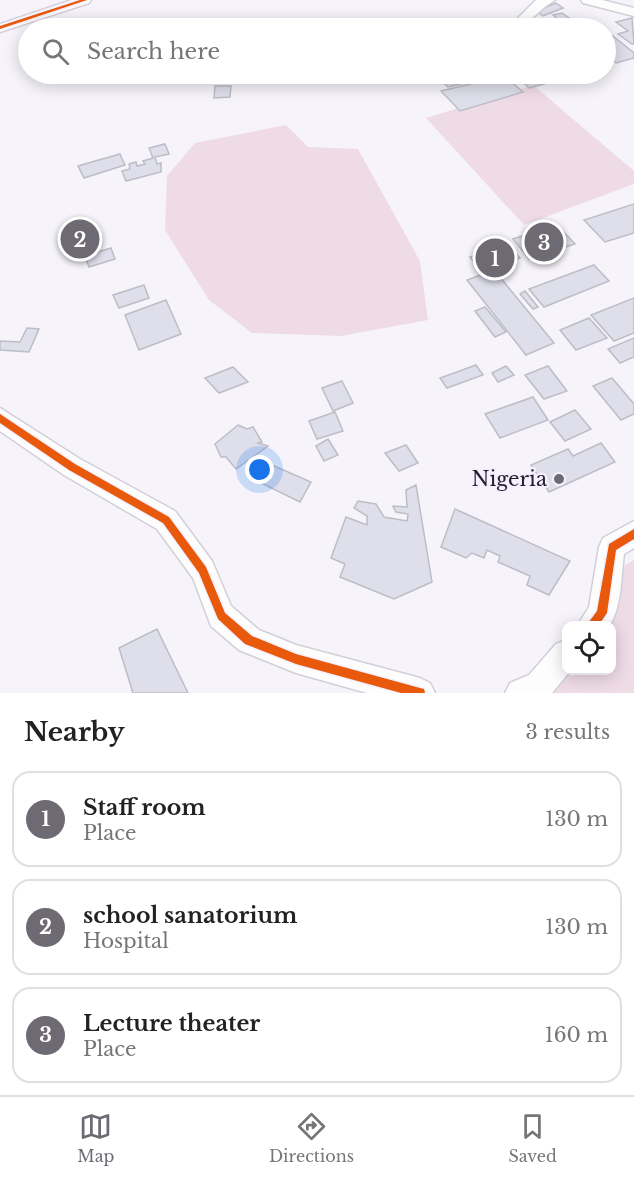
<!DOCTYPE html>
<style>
:root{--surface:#fff;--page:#f6f6f6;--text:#222;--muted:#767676;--line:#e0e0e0;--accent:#6e6a74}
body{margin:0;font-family:"Libre Baskerville",serif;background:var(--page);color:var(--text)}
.controls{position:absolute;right:18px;bottom:18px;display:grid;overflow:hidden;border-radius:12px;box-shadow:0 3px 15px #0003}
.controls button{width:54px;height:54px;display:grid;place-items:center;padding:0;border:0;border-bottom:2px solid var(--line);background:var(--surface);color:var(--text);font:30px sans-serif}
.you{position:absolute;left:260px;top:470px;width:21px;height:21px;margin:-15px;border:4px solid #fff;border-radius:50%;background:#1a73e8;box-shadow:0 0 0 9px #1a73e833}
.badge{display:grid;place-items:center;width:39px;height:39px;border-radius:50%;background:var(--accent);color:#fff;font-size:20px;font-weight:700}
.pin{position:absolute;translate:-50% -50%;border:3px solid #fff;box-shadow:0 2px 6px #0006}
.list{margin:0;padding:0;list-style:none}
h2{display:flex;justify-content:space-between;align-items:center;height:78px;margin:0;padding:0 24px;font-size:26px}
h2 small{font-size:20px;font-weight:400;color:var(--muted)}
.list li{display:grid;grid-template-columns:39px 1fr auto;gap:18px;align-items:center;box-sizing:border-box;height:96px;margin:0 12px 12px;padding:0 12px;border:2px solid var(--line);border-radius:18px}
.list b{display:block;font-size:22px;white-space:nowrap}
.list p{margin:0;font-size:20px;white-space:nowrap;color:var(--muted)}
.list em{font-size:20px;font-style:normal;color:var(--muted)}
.icon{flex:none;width:33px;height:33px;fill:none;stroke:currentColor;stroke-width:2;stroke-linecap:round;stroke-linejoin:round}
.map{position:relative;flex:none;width:634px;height:693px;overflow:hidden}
.search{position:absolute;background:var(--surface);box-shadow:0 3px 15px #0003;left:18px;right:18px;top:18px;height:66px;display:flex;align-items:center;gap:15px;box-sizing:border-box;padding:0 21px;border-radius:33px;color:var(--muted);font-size:22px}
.sheet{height:402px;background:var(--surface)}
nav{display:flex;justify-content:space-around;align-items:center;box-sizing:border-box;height:84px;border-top:2px solid var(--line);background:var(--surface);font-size:16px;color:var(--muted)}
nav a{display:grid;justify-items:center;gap:3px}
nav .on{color:var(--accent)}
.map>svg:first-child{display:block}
.green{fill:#efdbe6}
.building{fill:#dfdfeb;stroke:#bdbdc6;stroke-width:1.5}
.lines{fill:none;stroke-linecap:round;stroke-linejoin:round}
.minor-casing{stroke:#d2cfd8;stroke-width:3}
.minor{fill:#fefdfe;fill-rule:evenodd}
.cycleway-casing{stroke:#f5f0fe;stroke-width:3}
.cycleway{fill:#e8590c;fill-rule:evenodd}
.poi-dot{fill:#6e6a74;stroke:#f5f0fe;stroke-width:2}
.labels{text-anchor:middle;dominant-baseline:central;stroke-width:4.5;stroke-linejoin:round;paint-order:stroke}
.poi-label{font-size:20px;fill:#241f2c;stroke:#f5f0fe;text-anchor:end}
</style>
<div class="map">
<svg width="634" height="693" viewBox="0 0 634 693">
<rect width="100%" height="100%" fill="#f6f4fa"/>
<g class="green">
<path d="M 533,85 L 634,171 L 634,184 L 524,225 L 426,118 Z"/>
<path d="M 286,125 L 308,147 L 358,149 L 420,261 L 428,320 L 341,336 L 252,333 L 209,300 L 165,230 L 167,176 L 195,143 Z"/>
<path d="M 634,560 L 634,693 L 516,693 L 566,644 L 566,670 L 612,670 L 612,626 L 582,625 L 624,566 Z"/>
</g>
<g class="building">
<path d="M 556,3 L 563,8 L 543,16 L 536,11 Z"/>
<path d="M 562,13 L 575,22 L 565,25 L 553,15 Z"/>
<path d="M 632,18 L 634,44 L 632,44 L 618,34 L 628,31 L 616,22 Z"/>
<path d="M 613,36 L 634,53 L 634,58 L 616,63 L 606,54 L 606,38 Z"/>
<path d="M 443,74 L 482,74 L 462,79 L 465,83 L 448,87 L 442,81 L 448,79 Z"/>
<path d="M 515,74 L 532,74 L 544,84 L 529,88 Z"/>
<path d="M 504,76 L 523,92 L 460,111 L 441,91 Z"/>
<path d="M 215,86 L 231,86 L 230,97 L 214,98 Z"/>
<path d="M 165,144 L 169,154 L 155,157 L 157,164 L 161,163 L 161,172 L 126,181 L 122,171 L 130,169 L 129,164 L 136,162 L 137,166 L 145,164 L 143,161 L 153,158 L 149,148 Z"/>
<path d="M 120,154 L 125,165 L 84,178 L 78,166 Z"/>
<path d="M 634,204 L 634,233 L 605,242 L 584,220 Z"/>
<path d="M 557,225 L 575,244 L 529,259 L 513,239 Z"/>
<path d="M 92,227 L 100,241 L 67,250 L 61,236 Z"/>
<path d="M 507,244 L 520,258 L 482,272 L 470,257 Z"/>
<path d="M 111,248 L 115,259 L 89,267 L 85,256 Z"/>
<path d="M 594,265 L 609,281 L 544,307 L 529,289 Z"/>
<path d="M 494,270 L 554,343 L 526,355 L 467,280 Z"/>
<path d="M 144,285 L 149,298 L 119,308 L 113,295 Z"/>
<path d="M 525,291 L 538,307 L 533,309 L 520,294 Z"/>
<path d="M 634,298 L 634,333 L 614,341 L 591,315 Z"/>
<path d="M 166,300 L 181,334 L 139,350 L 125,315 Z"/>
<path d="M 485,307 L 506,332 L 495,337 L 475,311 Z"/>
<path d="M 589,318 L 607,338 L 576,350 L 560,330 Z"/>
<path d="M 27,328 L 39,329 L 29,352 L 0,350 L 0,341 L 20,342 Z"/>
<path d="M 634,338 L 634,357 L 620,363 L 608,349 Z"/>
<path d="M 476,365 L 483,375 L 447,388 L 440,378 Z"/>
<path d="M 506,366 L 514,375 L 498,382 L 492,373 Z"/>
<path d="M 548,366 L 567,391 L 544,399 L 525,375 Z"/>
<path d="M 233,367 L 248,382 L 219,393 L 205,378 Z"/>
<path d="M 612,378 L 634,404 L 634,414 L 621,420 L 593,386 Z"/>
<path d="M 342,381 L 353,403 L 333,411 L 322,388 Z"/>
<path d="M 533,397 L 548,420 L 500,438 L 485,414 Z"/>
<path d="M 575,410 L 591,429 L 565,441 L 550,422 Z"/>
<path d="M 335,412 L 343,431 L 317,439 L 309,421 Z"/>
<path d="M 238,425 L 247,429 L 253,427 L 262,442 L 258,443 L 268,446 L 236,469 L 226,457 L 221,457 L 215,444 Z"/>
<path d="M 328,439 L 338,455 L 324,461 L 316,446 Z"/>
<path d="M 601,443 L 615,462 L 549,492 L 531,465 L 568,449 L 573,456 Z"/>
<path d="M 406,445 L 418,463 L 399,471 L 385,453 Z"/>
<path d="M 272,465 L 311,482 L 300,502 L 259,482 L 270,475 Z"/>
<path d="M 416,485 L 432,582 L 394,599 L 340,577 L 345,564 L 331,558 L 346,517 L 367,525 L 367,516 L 354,508 L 358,501 L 376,504 L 384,517 L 407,521 L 408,514 L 396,512 L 393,506 L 407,507 L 406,490 Z"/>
<path d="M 455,509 L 570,561 L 549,595 L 527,585 L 530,576 L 498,562 L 500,556 L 487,550 L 484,558 L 472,553 L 466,558 L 441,547 Z"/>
<path d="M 157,629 L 188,693 L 133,693 L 119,648 Z"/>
</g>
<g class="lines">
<defs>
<g id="minor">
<path d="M 72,0 L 91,0 L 89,3 L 0,32 L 0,24 Z"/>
<path d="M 536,0 L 555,0 L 546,6 L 521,28 L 508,28 Z"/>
<path d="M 581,0 L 602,0 L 634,8 L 634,16 L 583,3 Z"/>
<path d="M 0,408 L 80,459 L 175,511 L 212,561 L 231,606 L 259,630 L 296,645 L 420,678 L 430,683 L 435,693 L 367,693 L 296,673 L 239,650 L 211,626 L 193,578 L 157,529 L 64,475 L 0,431 Z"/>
<path d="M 634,521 L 634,548 L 624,554 C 621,576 622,608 609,626 L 577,626 L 589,607 L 599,547 L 603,538 Z"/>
<path d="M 566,640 L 566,670 L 571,670 L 552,693 L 505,693 L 510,683 L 529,675 L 556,644 Z"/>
</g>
</defs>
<use href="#minor" class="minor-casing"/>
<use href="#minor" class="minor"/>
<defs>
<g id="cycleway">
<path d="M 80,0 L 87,0 L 0,29 L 0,26 Z"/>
<path d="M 0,414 L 75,464 L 169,517 L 206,567 L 225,613 L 252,636 L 296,654 L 420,688 L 424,689 L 425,693 L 401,693 L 296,664 L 245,644 L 218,619 L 199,573 L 163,523 L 69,470 L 0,423 Z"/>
<path d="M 634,529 L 634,539 L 616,550 L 607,613 L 598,626 L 586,626 L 597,611 L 609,544 Z"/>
</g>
</defs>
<use href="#cycleway" class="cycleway-casing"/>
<use href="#cycleway" class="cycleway"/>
</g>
<circle class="poi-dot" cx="559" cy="479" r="6"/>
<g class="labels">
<g class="poi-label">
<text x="547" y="479">Nigeria</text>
</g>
</g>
</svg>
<div class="controls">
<button><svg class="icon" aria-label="locate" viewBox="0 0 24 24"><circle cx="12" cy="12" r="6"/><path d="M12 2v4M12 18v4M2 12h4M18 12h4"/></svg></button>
</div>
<div class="you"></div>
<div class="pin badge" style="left:495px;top:258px">1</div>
<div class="pin badge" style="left:80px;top:239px">2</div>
<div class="pin badge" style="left:544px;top:242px">3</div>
<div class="search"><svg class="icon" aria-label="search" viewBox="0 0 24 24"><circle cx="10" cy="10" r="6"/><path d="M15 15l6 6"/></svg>Search here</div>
</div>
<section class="sheet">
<h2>Nearby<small>3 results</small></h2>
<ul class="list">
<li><span class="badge">1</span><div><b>Staff room</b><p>Place</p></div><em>130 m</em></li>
<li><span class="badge">2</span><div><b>school sanatorium</b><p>Hospital</p></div><em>130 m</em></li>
<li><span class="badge">3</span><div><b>Lecture theater</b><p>Place</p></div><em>160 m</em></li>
</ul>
</section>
<nav>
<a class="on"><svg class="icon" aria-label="map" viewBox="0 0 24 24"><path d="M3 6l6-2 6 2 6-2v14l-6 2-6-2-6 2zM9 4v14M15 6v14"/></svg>Map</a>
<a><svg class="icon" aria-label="directions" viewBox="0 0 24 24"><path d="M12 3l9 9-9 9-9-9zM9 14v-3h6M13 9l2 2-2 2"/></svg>Directions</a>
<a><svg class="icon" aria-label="saved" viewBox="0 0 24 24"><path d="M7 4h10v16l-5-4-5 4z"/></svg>Saved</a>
</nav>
